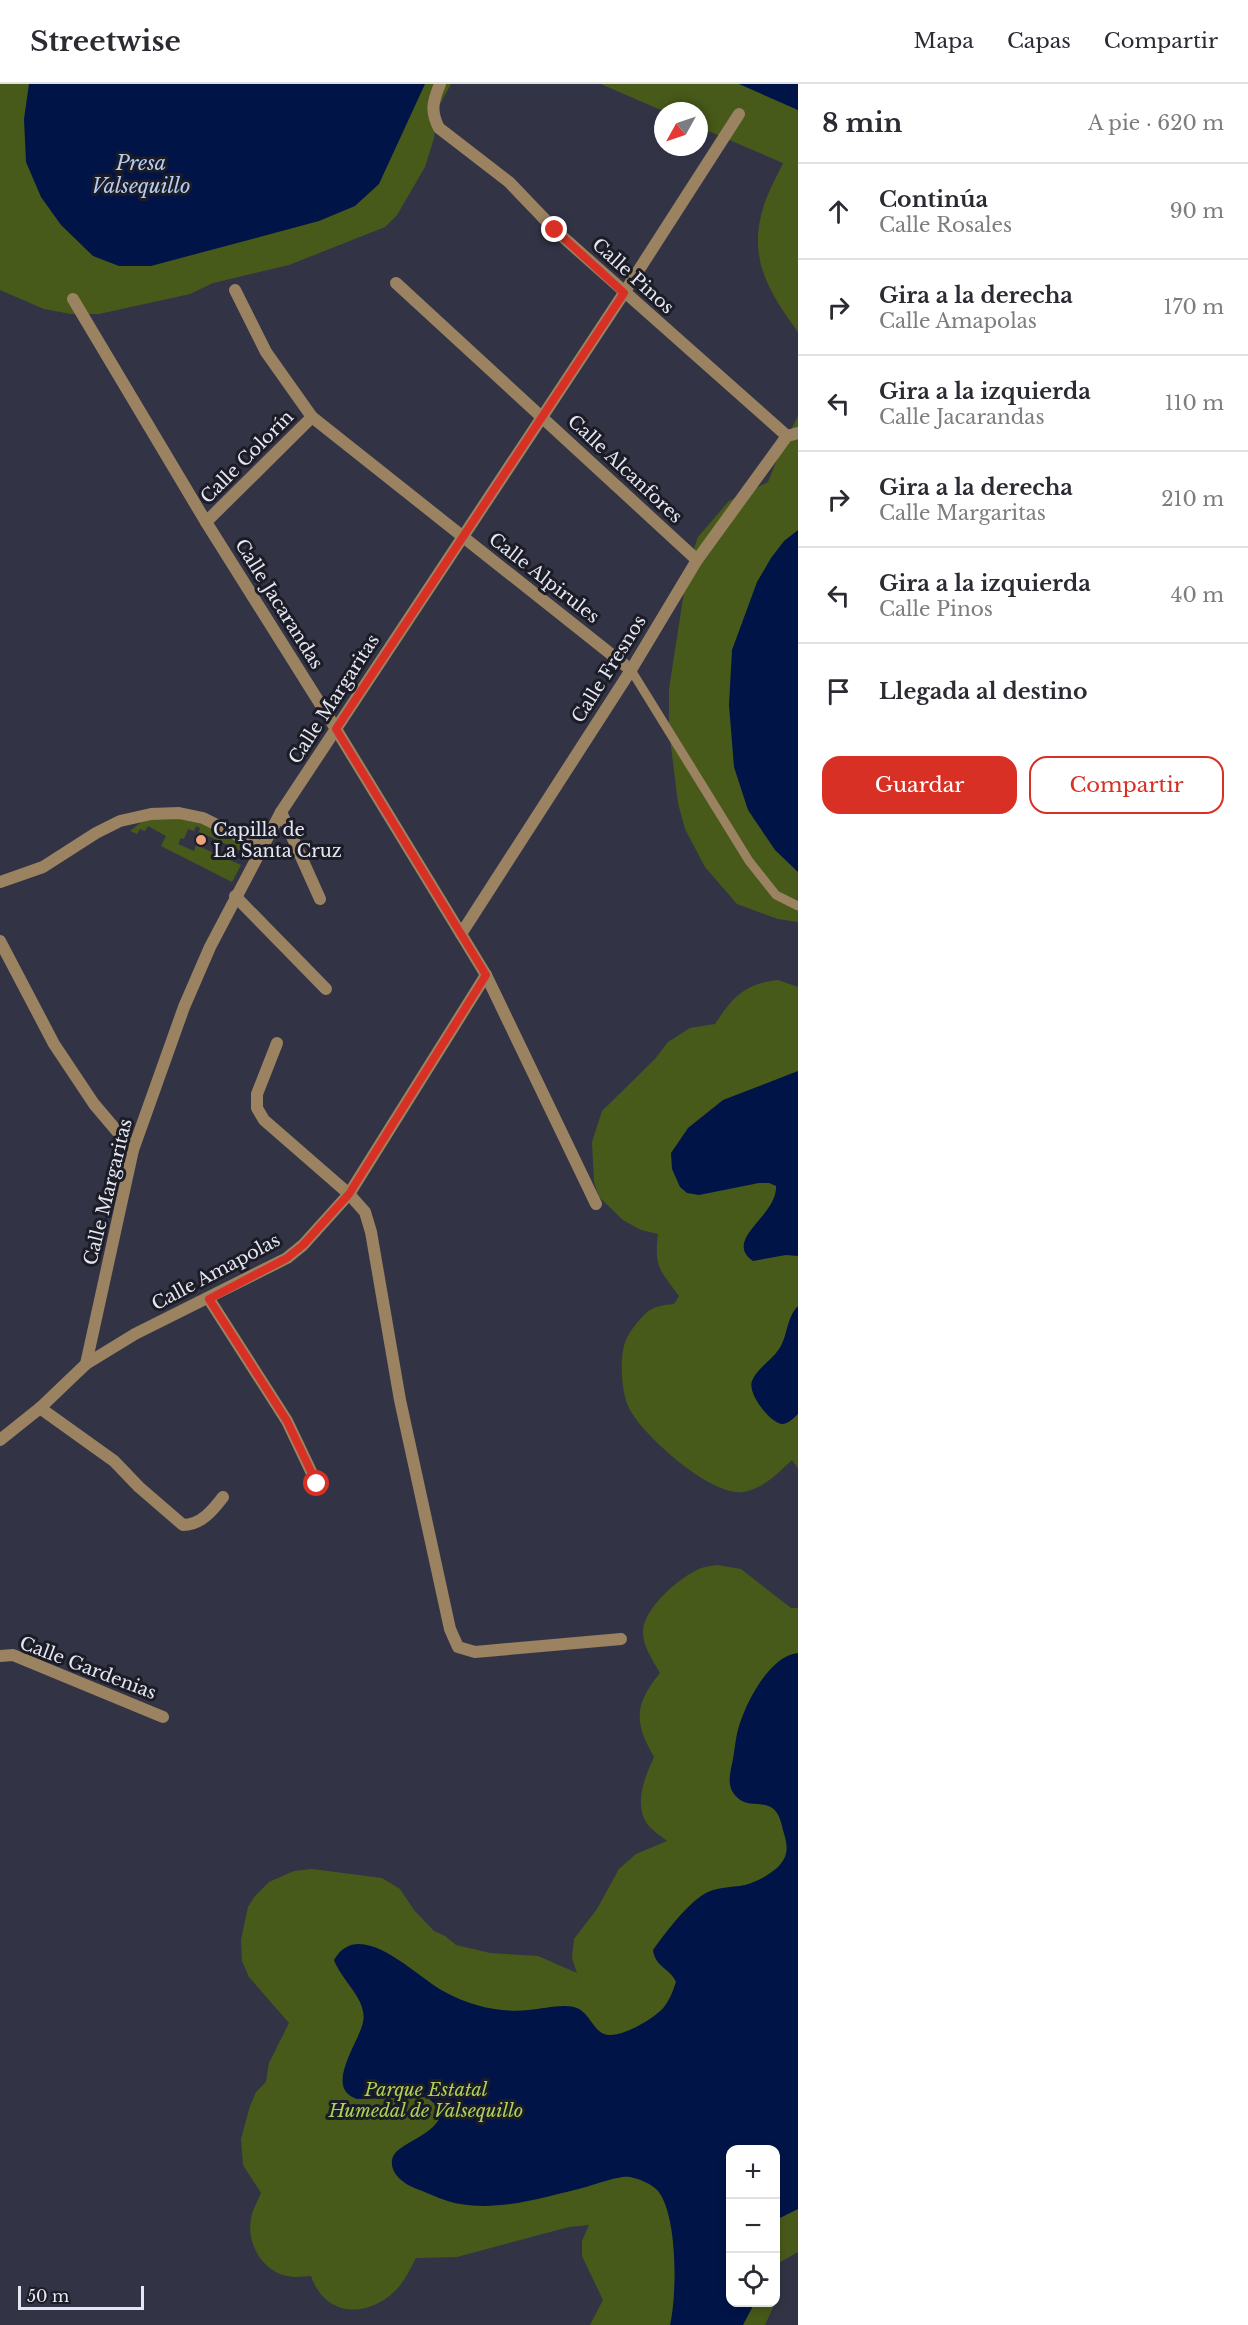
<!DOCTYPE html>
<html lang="es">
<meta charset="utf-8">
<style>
:root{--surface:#fff;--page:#f7f7f7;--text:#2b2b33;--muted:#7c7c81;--line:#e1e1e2;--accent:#d93025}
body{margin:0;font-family:"Libre Baskerville",serif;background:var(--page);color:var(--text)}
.controls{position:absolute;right:18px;bottom:18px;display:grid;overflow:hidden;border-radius:12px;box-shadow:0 3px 9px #0003}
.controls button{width:54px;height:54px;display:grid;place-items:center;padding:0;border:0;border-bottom:2px solid var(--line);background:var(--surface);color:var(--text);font:30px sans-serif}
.compass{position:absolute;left:654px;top:18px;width:54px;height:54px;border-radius:50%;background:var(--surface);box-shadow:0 3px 9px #0003;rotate:230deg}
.scale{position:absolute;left:18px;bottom:15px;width:126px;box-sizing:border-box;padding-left:6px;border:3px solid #e4e6f2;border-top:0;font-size:16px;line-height:21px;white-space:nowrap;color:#e4e6f2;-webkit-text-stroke:4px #1b1c25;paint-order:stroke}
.stop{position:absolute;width:18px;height:18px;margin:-14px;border:4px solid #d93025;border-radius:50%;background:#fff}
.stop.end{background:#d93025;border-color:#fff;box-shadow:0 2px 6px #0008}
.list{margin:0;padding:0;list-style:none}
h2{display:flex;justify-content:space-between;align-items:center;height:78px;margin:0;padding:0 24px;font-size:26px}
h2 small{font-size:20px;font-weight:400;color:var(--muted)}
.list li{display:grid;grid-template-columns:39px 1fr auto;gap:18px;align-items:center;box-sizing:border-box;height:96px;padding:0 24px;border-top:2px solid var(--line)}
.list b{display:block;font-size:22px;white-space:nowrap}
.list p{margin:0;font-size:20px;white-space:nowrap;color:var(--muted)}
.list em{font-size:20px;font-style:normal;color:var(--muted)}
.actions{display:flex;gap:12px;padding:18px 24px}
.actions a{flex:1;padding:14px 0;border:2px solid var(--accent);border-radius:18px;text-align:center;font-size:21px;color:var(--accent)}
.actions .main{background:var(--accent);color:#fff}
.icon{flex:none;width:33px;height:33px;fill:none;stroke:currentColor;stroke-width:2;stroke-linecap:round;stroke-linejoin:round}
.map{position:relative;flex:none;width:798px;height:2241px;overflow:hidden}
header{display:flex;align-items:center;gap:36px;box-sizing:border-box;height:84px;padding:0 30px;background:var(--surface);border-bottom:2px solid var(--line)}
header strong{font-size:28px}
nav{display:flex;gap:33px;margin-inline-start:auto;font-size:21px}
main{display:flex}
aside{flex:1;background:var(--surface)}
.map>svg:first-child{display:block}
.green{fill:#485a1a}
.water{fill:#001447}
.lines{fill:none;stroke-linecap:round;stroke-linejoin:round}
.service{stroke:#9b8261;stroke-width:9}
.minor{stroke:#9b8261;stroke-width:12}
.route{stroke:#d93025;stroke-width:8}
.poi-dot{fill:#f0a27a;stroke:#1b1c25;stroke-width:2}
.labels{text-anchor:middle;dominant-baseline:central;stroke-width:6;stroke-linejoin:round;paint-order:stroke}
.street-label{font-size:18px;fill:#e4e6f2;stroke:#1b1c25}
.poi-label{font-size:18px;fill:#e4e6f2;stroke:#1b1c25;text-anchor:start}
.park-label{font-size:18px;font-style:italic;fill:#add257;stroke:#1b1c25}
.water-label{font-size:20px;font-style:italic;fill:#b4ccf4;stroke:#1b1c25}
</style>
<header>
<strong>Streetwise</strong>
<nav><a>Mapa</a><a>Capas</a><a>Compartir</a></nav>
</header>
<main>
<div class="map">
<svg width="798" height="2241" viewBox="0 0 798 2241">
<rect width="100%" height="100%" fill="#323446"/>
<g class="green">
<path d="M 0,0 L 451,0 L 438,24 L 434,54 L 425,83 L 397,131 L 385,143 L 289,181 L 213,199 L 190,210 L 99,230 L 71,230 L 44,225 L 0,206 Z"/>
<path d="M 601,0 L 798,0 L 798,248 C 768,207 747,173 764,121 C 769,106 777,92 783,79 L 699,43 L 699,27 L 663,27 Z"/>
<path d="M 798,332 L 798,838 L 778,835 L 737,820 L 705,783 L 685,745 L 678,719 L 669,646 L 669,605 L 688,482 L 698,453 L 729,417 L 768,398 L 782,363 Z"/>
<path d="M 150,731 L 206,737 L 252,759 L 246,769 L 199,748 L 200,744 L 196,742 L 194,747 L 188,745 L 184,755 L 181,754 L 178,760 L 194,767 L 196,761 L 241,781 L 232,798 L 161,762 L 166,752 L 148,742 L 145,747 L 140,745 L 137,750 L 130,747 Z"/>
<path d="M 778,896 L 798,903 L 798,1384 L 792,1376 C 778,1389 763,1405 743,1408 C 712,1413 642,1351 629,1324 C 621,1308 619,1272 626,1256 C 629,1248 639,1236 645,1230 C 653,1222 664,1221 674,1220 L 679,1212 C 660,1186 654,1183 658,1150 L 641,1146 L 623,1136 L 599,1113 L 594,1098 L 592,1058 L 602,1027 L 655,975 L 668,958 L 690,944 L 715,940 C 733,913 744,900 778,896 Z"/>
<path d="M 717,1481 L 741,1485 L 791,1524 L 798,1524 L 798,2168 L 777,2180 L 778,2199 L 776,2215 L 776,2066 L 730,2066 L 730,2218 L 775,2219 L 765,2241 L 590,2241 L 603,2216 L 582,2172 L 582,2157 L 589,2141 L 569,2143 L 457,2173 L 416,2174 C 410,2185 405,2197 396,2206 C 367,2235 325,2233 311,2192 C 304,2192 295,2194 288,2192 C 263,2188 246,2159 251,2135 C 252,2126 258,2117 261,2109 L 243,2081 L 241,2055 L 250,2022 L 256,2008 L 266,1998 L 269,1979 L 289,1939 L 249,1893 L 242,1877 L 241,1856 L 248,1823 L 255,1812 L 269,1798 L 294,1787 L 312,1785 L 382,1794 L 400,1805 L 414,1826 L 434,1847 L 445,1852 L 456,1861 L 490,1869 L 538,1872 L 577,1889 L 572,1874 L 574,1855 L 597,1825 L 619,1785 L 636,1770 L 667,1757 C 661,1752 653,1747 648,1741 C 633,1720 645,1693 654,1673 C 634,1638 634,1621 660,1589 C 653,1576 642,1562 643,1546 C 645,1524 677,1496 695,1487 C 702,1483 710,1482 717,1481 Z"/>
</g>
<g class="water">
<path d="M 29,0 L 425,0 L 379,100 L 355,122 L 319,137 L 151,182 L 119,182 L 93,172 L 61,141 L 41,113 L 26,78 L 24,35 Z"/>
<path d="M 739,0 L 798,0 L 798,26 Z"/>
<path d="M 798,446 L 798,788 L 775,766 L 748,726 L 734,683 L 729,621 L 732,566 L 757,498 L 771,474 L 784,457 Z"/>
<path d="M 798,987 L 798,1172 L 786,1171 L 753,1177 C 722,1155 778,1132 776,1102 L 769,1099 L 759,1099 L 699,1111 L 687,1109 L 680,1103 L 672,1085 L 671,1069 L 688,1044 L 723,1016 Z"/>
<path d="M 798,1222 L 798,1330 C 794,1334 788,1340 782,1340 C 770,1339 747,1309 752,1297 C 757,1284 772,1276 779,1265 C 788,1252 786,1234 798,1222 Z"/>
<path d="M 798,1569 L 798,2125 L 776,2136 L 776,2066 L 730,2066 L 730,2218 L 754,2219 L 754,2220 L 743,2241 L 670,2241 C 677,2211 678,2132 658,2107 C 652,2100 640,2095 630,2093 C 621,2091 596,2100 586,2103 C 545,2113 503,2127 460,2120 C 446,2118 431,2110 417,2105 C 406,2101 390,2091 392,2076 C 395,2059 430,2055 441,2032 L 439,2024 L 427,2013 L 357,2015 C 323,2004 359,1959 363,1938 C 368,1916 341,1896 334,1876 C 360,1831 417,1894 445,1908 C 471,1922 499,1929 529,1926 C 542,1925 561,1920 574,1923 C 589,1927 592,1945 604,1950 C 619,1956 655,1934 664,1923 C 670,1915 673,1907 676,1898 C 670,1884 655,1883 653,1866 C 666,1848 683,1825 701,1812 C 715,1802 730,1804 745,1801 C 757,1798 767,1792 777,1784 C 781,1780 785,1775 786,1769 C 788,1762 785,1753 783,1746 C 775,1704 751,1732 734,1710 C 726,1700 731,1686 733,1675 C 735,1663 736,1650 740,1639 C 748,1615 770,1572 798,1569 Z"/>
</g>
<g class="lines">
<path class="service" d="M 631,586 L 749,777 L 776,811 L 798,822"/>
<g class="minor">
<path d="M 440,0 C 433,17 430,27 439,44 L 509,98 L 555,146 L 787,352"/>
<path d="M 396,199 L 697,476"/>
<path d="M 235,206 L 266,268 L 312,333 L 631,586"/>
<path d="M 73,215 L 206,438 L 336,645 L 486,891 L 596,1120"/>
<path d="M 206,438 L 312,333"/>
<path d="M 281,728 L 320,815"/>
<path d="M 0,798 L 43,783 L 96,749 L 120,737 L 151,730 L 179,729 L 203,734 L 261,763"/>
<path d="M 235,812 L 326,905"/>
<path d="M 461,850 L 631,586 L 697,476 L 787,352 L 798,349"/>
<path d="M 0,857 L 54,960 L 94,1020 L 133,1066"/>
<path d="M 277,959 L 257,1010 L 257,1024 L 264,1036 L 349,1110 L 365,1128 L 371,1148 L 400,1316 L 450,1545 L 458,1563 L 475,1568 L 621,1555"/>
<path d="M 209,1215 L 287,1337 L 317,1400"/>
<path d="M 86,1280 L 133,1066 L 184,923 L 210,863 L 281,728 L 624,209 L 739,30"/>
<path d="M 40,1324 L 114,1377 L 139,1403 L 183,1441 C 201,1441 213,1426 223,1413"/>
<path d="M 0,1356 L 40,1324 L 86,1280 L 135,1250 L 287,1174 L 303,1161 L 349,1110 L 486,891"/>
<path d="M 0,1572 L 13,1571 L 163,1633"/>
</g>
</g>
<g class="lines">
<path class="route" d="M 317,1400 L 287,1337 L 209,1215 L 287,1174 L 303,1161 L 349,1110 L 486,891 L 336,645 L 624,209 L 555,146"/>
</g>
<circle class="poi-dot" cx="201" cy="756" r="6"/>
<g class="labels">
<g class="street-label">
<text transform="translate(633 192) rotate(42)">Calle Pinos</text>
<text transform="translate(247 373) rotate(-45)">Calle Colorín</text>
<text transform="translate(625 385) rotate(43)">Calle Alcanfores</text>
<text transform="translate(544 494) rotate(38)">Calle Alpirules</text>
<text transform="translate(279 520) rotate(58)">Calle Jacarandas</text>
<text transform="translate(609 585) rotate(-58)">Calle Fresnos</text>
<text transform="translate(334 615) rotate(-57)">Calle Margaritas</text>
<text transform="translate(108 1108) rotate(-76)">Calle Margaritas</text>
<text transform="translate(216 1188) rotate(-28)">Calle Amapolas</text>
<text transform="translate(88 1584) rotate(21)">Calle Gardenias</text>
</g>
<g class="poi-label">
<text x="213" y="746">Capilla de<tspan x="213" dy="21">La Santa Cruz</tspan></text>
</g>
<g class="park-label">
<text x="426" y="2006">Parque Estatal<tspan x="426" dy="21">Humedal de Valsequillo</tspan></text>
</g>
<g class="water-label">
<text x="141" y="79">Presa<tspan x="141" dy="23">Valsequillo</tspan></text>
</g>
</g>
</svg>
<div class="controls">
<button>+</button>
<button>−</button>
<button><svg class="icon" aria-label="locate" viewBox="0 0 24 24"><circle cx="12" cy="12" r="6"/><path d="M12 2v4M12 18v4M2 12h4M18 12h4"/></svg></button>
</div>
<svg class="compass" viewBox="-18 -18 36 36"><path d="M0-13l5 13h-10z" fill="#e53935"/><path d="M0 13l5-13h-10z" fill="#7c7c81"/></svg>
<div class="scale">50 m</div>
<div class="stop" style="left:317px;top:1400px"></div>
<div class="stop end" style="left:555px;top:146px"></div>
</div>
<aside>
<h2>8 min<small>A pie · 620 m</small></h2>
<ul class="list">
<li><svg class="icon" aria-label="ahead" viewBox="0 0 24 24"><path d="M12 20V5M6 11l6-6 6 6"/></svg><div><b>Continúa</b><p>Calle Rosales</p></div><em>90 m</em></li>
<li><svg class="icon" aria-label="right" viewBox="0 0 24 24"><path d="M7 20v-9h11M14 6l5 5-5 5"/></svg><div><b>Gira a la derecha</b><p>Calle Amapolas</p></div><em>170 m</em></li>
<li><svg class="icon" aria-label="left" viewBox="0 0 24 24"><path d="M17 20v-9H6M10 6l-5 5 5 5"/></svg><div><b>Gira a la izquierda</b><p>Calle Jacarandas</p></div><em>110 m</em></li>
<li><svg class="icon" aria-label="right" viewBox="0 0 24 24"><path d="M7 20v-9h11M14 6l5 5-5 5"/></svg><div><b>Gira a la derecha</b><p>Calle Margaritas</p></div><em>210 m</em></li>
<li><svg class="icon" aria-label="left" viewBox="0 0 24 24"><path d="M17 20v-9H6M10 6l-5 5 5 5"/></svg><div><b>Gira a la izquierda</b><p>Calle Pinos</p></div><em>40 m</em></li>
<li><svg class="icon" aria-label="arrive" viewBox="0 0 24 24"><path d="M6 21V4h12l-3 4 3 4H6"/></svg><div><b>Llegada al destino</b></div></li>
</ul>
<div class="actions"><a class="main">Guardar</a><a>Compartir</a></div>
</aside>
</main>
